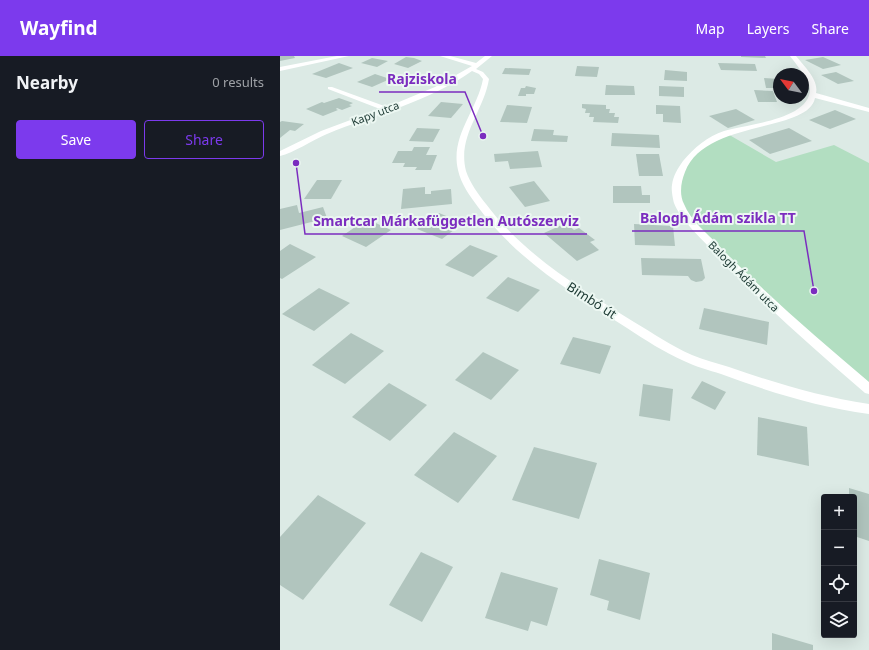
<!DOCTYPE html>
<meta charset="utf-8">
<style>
:root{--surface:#171b24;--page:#20242c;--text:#f1f3f6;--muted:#9ea1a6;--line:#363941;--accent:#7c3aed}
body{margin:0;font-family:"Noto Sans",sans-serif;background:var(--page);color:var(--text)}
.controls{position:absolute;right:12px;bottom:12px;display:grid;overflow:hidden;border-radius:4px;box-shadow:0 4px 16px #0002}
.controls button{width:36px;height:36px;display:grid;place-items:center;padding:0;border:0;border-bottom:1px solid var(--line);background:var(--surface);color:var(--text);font:20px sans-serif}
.compass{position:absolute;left:493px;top:12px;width:36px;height:36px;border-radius:50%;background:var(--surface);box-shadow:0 4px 16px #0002;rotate:302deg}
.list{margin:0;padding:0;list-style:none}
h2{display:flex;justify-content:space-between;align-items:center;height:52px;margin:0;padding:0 16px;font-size:17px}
h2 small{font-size:13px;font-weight:400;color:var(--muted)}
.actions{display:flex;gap:8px;padding:12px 16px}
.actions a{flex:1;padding:9px 0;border:1px solid var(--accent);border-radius:4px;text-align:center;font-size:14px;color:var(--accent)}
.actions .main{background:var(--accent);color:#fff}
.icon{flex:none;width:22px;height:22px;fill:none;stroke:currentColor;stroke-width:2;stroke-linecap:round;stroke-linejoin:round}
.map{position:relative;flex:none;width:589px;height:594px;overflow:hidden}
header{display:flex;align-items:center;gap:24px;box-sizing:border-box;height:56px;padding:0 20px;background:var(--accent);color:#fff}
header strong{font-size:19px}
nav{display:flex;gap:22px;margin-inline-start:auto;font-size:14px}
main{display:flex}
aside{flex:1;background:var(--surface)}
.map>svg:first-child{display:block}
.green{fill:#b2dec1}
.building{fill:#b1c5be}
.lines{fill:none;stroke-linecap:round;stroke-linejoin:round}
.minor{fill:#fff;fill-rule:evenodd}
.labels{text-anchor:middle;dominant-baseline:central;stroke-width:4;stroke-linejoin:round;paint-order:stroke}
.far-street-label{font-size:11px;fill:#1d3a34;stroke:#ecf7f2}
.street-label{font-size:13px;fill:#1d3a34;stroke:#ecf7f2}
.leader{fill:none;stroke:#7b2cbf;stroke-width:1.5}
.callout-dot{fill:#7b2cbf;stroke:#ecf7f2;stroke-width:1.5}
.callout-label{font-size:14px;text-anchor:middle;font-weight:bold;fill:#7b2cbf;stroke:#ecf7f2;stroke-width:4;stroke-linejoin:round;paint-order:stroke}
</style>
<header>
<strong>Wayfind</strong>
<nav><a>Map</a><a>Layers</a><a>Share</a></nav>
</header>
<main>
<aside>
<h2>Nearby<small>0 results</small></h2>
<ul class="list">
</ul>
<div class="actions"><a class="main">Save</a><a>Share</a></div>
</aside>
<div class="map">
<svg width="589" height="594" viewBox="0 0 589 594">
<rect width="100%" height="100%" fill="#dceae5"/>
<path class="green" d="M 446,77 L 496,106 L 554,89 L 589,107 L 589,333 L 447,204 L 399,148 L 401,114 L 413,98 Z"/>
<g class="building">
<path d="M 0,0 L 14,0 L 15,2 L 0,5 Z"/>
<path d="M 461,0 L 485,0 L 486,2 L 461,1 Z"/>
<path d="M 126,1 L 134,2 L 142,5 L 128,12 L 114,8 Z"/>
<path d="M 543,1 L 561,9 L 543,13 L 525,4 Z"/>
<path d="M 92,2 L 108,5 L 97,11 L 81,7 Z"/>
<path d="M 59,7 L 73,12 L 46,22 L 32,18 Z"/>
<path d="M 438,7 L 475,8 L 477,15 L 441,14 Z"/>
<path d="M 297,10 L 319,11 L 317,21 L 295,20 Z"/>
<path d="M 225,12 L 251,13 L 249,19 L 222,18 Z"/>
<path d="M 385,14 L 407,16 L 407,25 L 384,24 Z"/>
<path d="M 556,16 L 574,25 L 558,28 L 541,19 Z"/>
<path d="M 95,18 L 110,23 L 92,31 L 77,26 Z"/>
<path d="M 484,22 L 499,23 L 499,32 L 486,32 Z"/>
<path d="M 326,29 L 354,30 L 355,39 L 325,39 Z"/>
<path d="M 246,30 L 256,32 L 254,38 L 246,38 L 246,40 L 238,40 L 241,32 L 245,32 Z"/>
<path d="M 379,30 L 404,31 L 404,41 L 379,40 Z"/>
<path d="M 474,34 L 493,35 L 497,46 L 478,46 Z"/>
<path d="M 59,42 L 73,47 L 69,49 L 72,50 L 62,54 L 57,52 L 56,53 L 58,54 L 43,60 L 26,53 L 42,46 L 44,47 Z"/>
<path d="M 161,46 L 183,48 L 171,62 L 148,60 Z"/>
<path d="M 302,48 L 326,49 L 326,53 L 330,53 L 329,57 L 335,57 L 334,61 L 339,61 L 338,67 L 313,66 L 314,61 L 309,61 L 310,57 L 305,57 L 306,53 L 302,52 Z"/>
<path d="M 227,49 L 252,51 L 247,67 L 220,66 Z"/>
<path d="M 376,49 L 400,50 L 401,67 L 383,66 L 383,58 L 376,58 Z"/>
<path d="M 456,53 L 475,64 L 448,72 L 429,60 Z"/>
<path d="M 555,54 L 576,63 L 550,73 L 529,64 Z"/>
<path d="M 2,65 L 24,68 L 15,75 L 10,74 L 0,82 L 0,66 Z"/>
<path d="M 137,72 L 160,73 L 153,86 L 129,85 Z"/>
<path d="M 509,72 L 532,85 L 490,98 L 469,84 Z"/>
<path d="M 254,73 L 274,74 L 273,79 L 288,80 L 287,86 L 251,85 Z"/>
<path d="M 332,77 L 379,79 L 380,92 L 331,90 Z"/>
<path d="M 134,91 L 150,91 L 146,99 L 157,99 L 151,114 L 135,114 L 137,111 L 123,111 L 125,107 L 112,107 L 118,95 L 132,95 Z"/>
<path d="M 258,95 L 262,111 L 230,113 L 228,105 L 215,106 L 214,98 Z"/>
<path d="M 356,98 L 379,98 L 383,120 L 359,120 Z"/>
<path d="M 37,124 L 62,124 L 51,143 L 24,143 Z"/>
<path d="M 254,125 L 270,145 L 245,151 L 229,131 Z"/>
<path d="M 333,130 L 361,130 L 362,139 L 370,139 L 370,147 L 333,147 Z"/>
<path d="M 145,131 L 145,138 L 151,138 L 151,135 L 171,133 L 172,148 L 121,153 L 123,133 Z"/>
<path d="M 17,149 L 19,157 L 43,151 L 47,162 L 0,174 L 0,153 Z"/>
<path d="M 159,157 L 183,167 L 162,183 L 137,173 Z"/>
<path d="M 87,163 L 111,174 L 86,191 L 62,180 Z"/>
<path d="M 286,167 L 294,174 L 299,172 L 315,184 L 310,186 L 319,194 L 297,205 L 264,177 Z"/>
<path d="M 354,168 L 393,170 L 395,190 L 355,189 Z"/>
<path d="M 10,188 L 36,201 L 2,223 L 0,222 L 0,195 Z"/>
<path d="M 190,189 L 218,200 L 193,221 L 165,209 Z"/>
<path d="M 361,202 L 421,203 L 425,222 L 422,225 L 416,226 L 411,224 L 408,220 L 362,219 Z"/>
<path d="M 228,221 L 260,234 L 238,256 L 206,242 Z"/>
<path d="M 39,232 L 70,247 L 34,275 L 2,258 Z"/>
<path d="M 424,252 L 489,266 L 487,289 L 419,273 Z"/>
<path d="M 71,277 L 104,295 L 65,328 L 32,309 Z"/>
<path d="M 293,281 L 331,290 L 320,318 L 280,308 Z"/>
<path d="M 203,296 L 239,314 L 211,344 L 175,324 Z"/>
<path d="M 422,325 L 446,336 L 435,354 L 411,342 Z"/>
<path d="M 109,327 L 147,349 L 110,385 L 72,361 Z"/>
<path d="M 363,328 L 393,333 L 390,365 L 359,360 Z"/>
<path d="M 478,361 L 527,371 L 529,410 L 477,399 Z"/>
<path d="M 174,376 L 217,400 L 178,447 L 134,419 Z"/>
<path d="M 254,391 L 317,407 L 299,463 L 232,444 Z"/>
<path d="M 569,432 L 589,438 L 589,485 L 574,480 L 574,441 L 569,441 Z"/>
<path d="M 38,439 L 86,467 L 23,544 L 0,529 L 0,481 Z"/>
<path d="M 141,496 L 173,511 L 142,566 L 109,549 Z"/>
<path d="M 319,503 L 370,517 L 360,564 L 327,554 L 329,545 L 310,539 Z"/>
<path d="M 221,516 L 278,532 L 267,570 L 251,565 L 248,575 L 205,562 Z"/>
<path d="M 492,577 L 533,589 L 533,594 L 492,594 Z"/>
</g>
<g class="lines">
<g class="minor">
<path d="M 57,0 L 69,0 L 0,15 L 0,11 Z"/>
<path d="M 160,0 L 170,0 L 196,7 L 205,0 L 212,0 L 196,13 L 203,16 L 209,23 C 204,55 177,80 186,115 C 190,127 198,138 206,148 C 245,200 300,232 354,266 C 373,277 391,290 412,299 C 424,304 437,307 449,311 C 495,327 541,341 589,348 L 589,358 C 538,351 489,336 441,318 C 429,314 416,311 404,305 C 384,296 365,284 347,272 C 292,237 237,204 198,151 C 190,140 181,128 178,114 C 170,80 197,55 203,23 L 199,18 L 192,15 C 149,46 95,58 47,78 C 33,84 13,97 0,100 L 0,95 L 41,75 L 100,53 L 48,33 L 48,31 L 52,31 L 107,51 L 155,31 L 192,10 Z"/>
<path d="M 510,0 L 516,0 C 524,10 539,24 536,37 L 589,52 L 589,56 L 535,42 C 528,77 425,63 405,116 C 401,126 399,138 404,148 C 410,164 427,177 439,190 C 486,238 537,282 589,326 L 589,338 L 585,337 C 531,290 478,244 430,192 C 419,180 400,163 394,147 C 393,143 391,134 392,129 C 393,120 398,112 403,105 C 414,92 428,80 444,75 C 467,68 530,64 530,33 C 530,24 515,7 510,0 Z"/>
</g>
</g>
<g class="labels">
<g class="far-street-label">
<text transform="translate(95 57) rotate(-21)">Kapy utca</text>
<text transform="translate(464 220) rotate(45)">Balogh Ádám utca</text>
</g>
<g class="street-label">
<text transform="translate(312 244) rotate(33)">Bimbó út</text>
</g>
</g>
<path class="leader" d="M203 80L185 36H99M534 235L524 175H352M16 107L25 178H307"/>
<g class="callout-dot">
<circle cx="203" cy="80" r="4"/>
<circle cx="534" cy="235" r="4"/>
<circle cx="16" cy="107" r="4"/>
</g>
<g class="callout-label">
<text x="142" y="28">Rajziskola</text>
<text x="438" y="167">Balogh Ádám szikla TT</text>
<text x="166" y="170">Smartcar Márkafüggetlen Autószerviz</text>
</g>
</svg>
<div class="controls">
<button>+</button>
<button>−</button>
<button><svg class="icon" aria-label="locate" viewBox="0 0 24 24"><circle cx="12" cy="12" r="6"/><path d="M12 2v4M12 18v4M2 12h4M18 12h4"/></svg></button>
<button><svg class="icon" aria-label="layers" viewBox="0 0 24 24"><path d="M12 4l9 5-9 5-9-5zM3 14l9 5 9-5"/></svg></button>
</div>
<svg class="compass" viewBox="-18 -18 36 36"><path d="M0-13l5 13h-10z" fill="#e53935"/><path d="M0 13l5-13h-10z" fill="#9ea1a6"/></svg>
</div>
</main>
